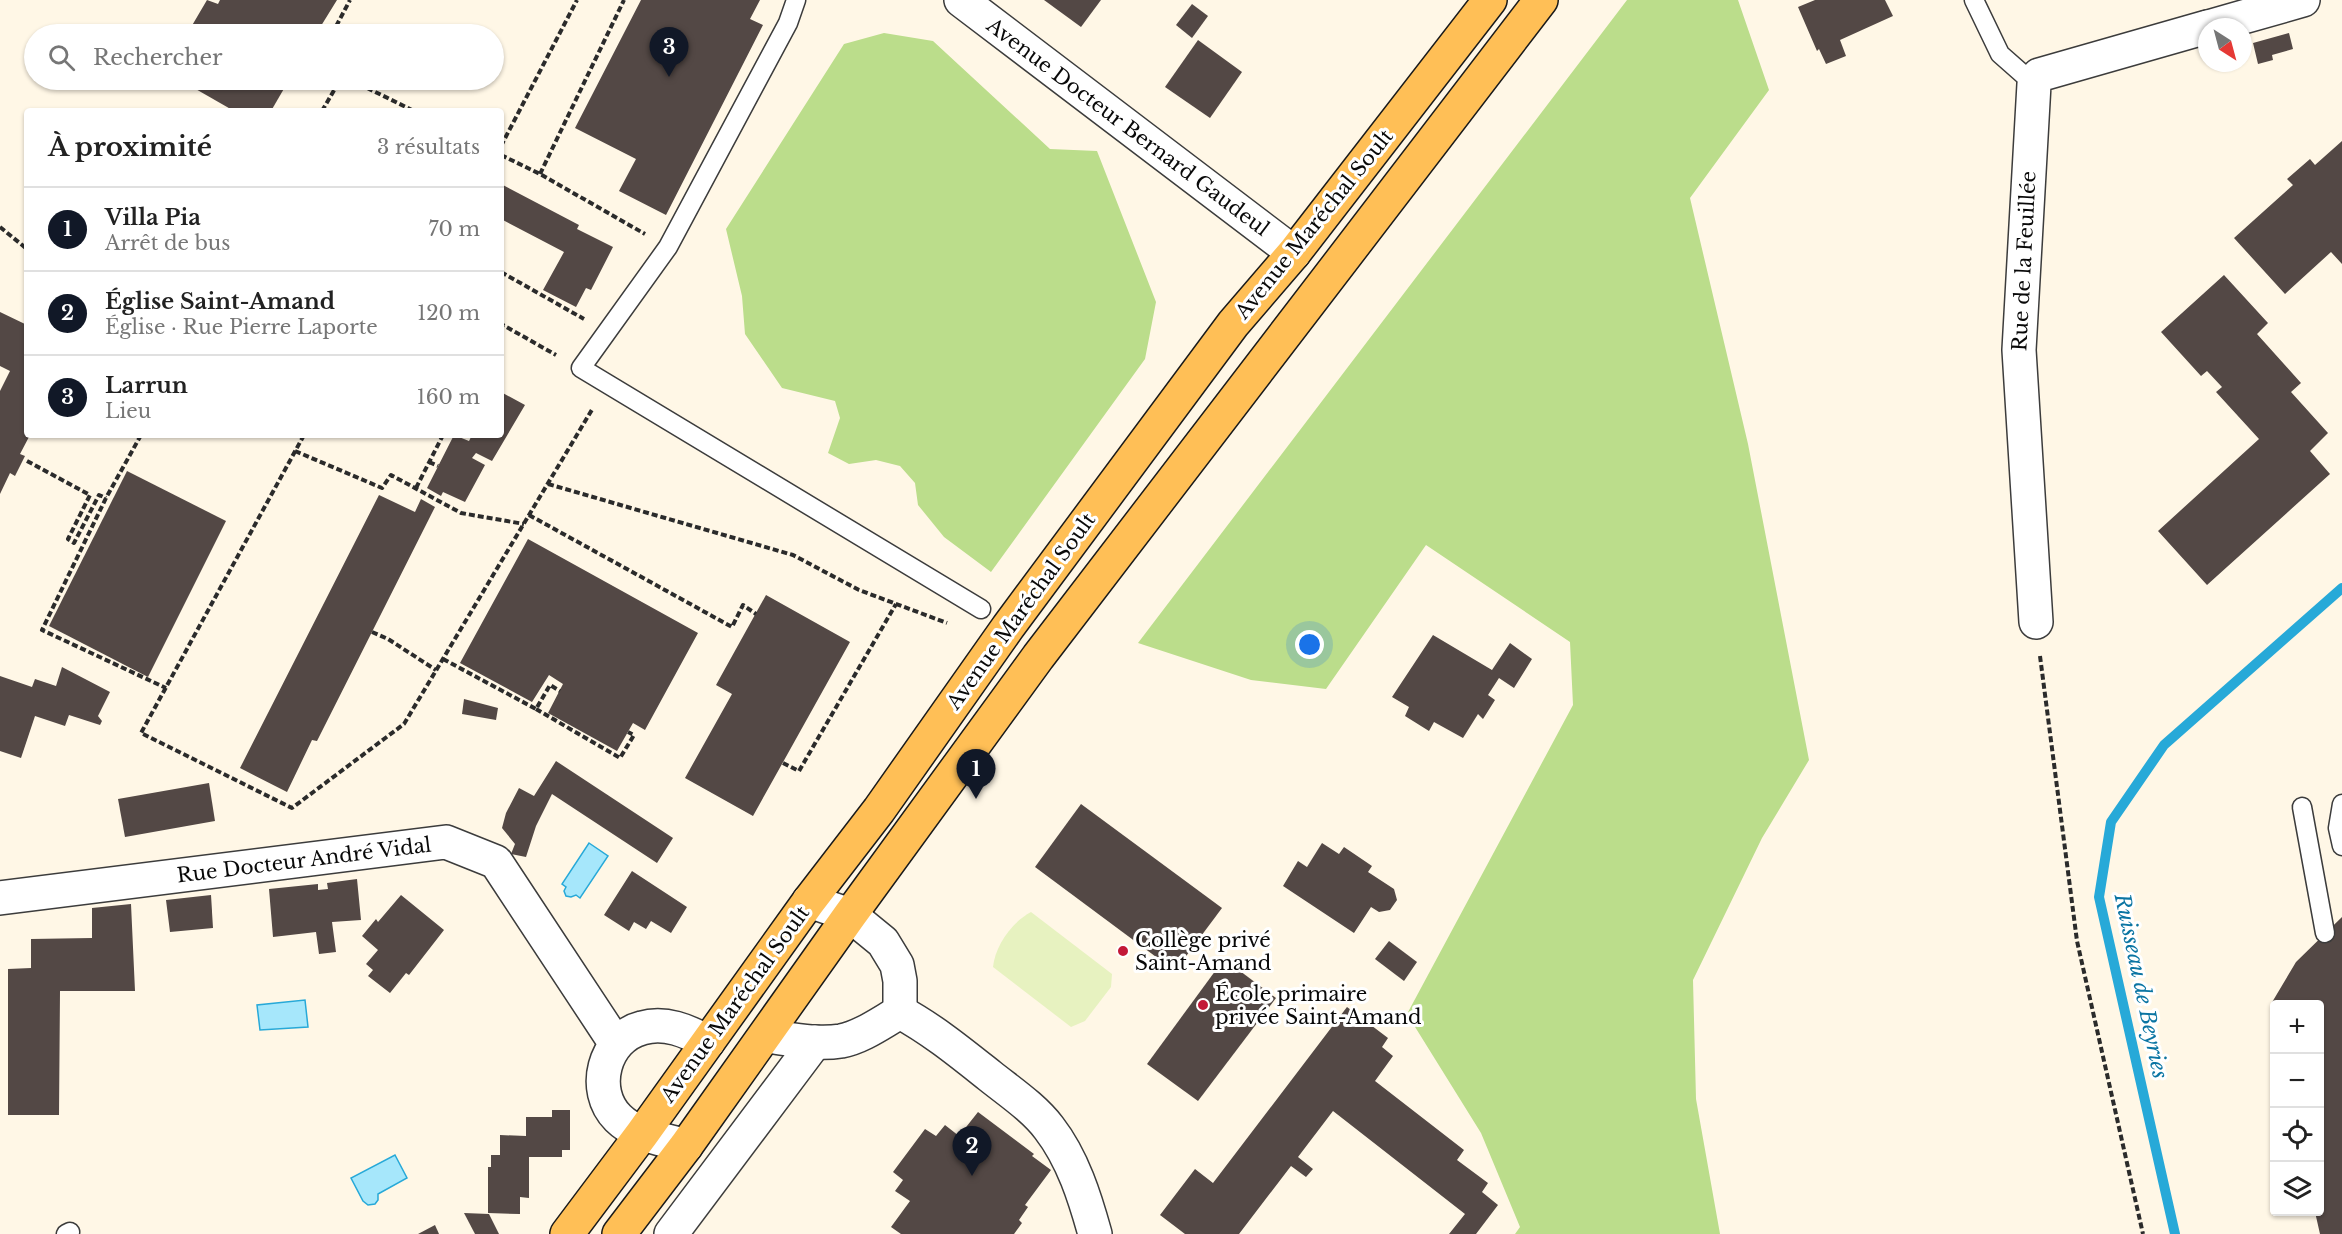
<!DOCTYPE html>
<html lang="fr">
<meta charset="utf-8">
<style>
:root{--surface:#fff;--page:#f2f2f2;--text:#222;--muted:#767676;--line:#e0e0e0;--accent:#111827}
body{margin:0;font-family:"Libre Baskerville",serif;background:var(--page);color:var(--text)}
.controls{position:absolute;right:18px;bottom:18px;display:grid;overflow:hidden;border-radius:6px;box-shadow:0 2px 4px #0004}
.controls button{width:54px;height:54px;display:grid;place-items:center;padding:0;border:0;border-bottom:2px solid var(--line);background:var(--surface);color:var(--text);font:30px sans-serif}
.compass{position:absolute;left:2198px;top:18px;width:54px;height:54px;border-radius:50%;background:var(--surface);box-shadow:0 2px 4px #0004;rotate:144deg}
.you{position:absolute;left:1310px;top:645px;width:21px;height:21px;margin:-15px;border:4px solid #fff;border-radius:50%;background:#1a73e8;box-shadow:0 0 0 9px #1a73e833}
.badge{display:grid;place-items:center;width:39px;height:39px;border-radius:50%;background:var(--accent);color:#fff;font-size:20px;font-weight:700}
.pin{position:absolute;translate:-50% -50px;filter:drop-shadow(0 2px 3px #0008)}
.pin::after{content:'';position:absolute;top:32px;width:21px;height:18px;background:inherit;clip-path:polygon(0 0,100% 0,50% 100%)}
.list{margin:0;padding:0;list-style:none}
h2{display:flex;justify-content:space-between;align-items:center;height:78px;margin:0;padding:0 24px;font-size:26px}
h2 small{font-size:20px;font-weight:400;color:var(--muted)}
.list li{display:grid;grid-template-columns:39px 1fr auto;gap:18px;align-items:center;box-sizing:border-box;height:84px;padding:0 24px;border-top:2px solid var(--line)}
.list b{display:block;font-size:22px;white-space:nowrap}
.list p{margin:0;font-size:20px;white-space:nowrap;color:var(--muted)}
.list em{font-size:20px;font-style:normal;color:var(--muted)}
.icon{flex:none;width:33px;height:33px;fill:none;stroke:currentColor;stroke-width:2;stroke-linecap:round;stroke-linejoin:round}
.map{position:relative;flex:none;width:2342px;height:1234px;overflow:hidden}
.search{position:absolute;background:var(--surface);box-shadow:0 2px 4px #0004;left:24px;top:24px;width:480px;height:66px;display:flex;align-items:center;gap:15px;box-sizing:border-box;padding:0 21px;border-radius:33px;color:var(--muted);font-size:22px}
.panel{position:absolute;background:var(--surface);box-shadow:0 2px 4px #0004;left:24px;top:108px;width:480px;height:330px;border-radius:6px}
.map>svg:first-child{display:block}
.forest{fill:#bbdd8b}
.pitch{fill:#e7f2c0}
.water{fill:#a6e7fb;stroke:#27a9d8;stroke-width:1.5}
.lines{fill:none;stroke-linecap:round;stroke-linejoin:round}
.stream{stroke:#27a9d8;stroke-width:10}
.building{fill:#534845}
.service-casing{stroke:#3c3c3c;stroke-width:21}
.minor-casing{stroke:#3c3c3c;stroke-width:36}
.primary-casing{stroke:#1a1a1a;stroke-width:36}
.path{stroke:#2b2b2b;stroke-width:4;stroke-dasharray:6 3;stroke-linecap:butt}
.service{stroke:#fff;stroke-width:18}
.minor{stroke:#fff;stroke-width:33}
.primary{stroke:#ffbf56;stroke-width:33}
.poi-dot{fill:#c31837;stroke:#fff;stroke-width:2}
.labels{text-anchor:middle;dominant-baseline:central;stroke-width:6;stroke-linejoin:round;paint-order:stroke}
.street-label{font-size:20px;fill:#090909;stroke:#fff}
.poi-label{font-size:20px;fill:#090909;stroke:#fff;text-anchor:start}
.water-label{font-size:21px;font-style:italic;fill:#0b75a3;stroke:#fff}
</style>
<div class="map">
<svg width="2342" height="1234" viewBox="0 0 2342 1234">
<rect width="100%" height="100%" fill="#fff7e6"/>
<g class="forest">
<path d="M 1627,0 L 1738,0 L 1769,90 L 1690,198 L 1748,444 L 1809,760 L 1762,838 L 1693,980 L 1696,1099 L 1720,1234 L 1515,1234 L 1520,1227 L 1481,1133 L 1407,1014 L 1573,705 L 1570,642 L 1426,545 L 1326,689 L 1251,680 L 1138,643 Z"/>
<path d="M 884,33 L 933,41 L 1050,149 L 1097,151 L 1156,302 L 1145,359 L 991,572 L 944,537 L 918,505 L 915,483 L 900,466 L 876,460 L 849,464 L 828,453 L 840,418 L 835,401 L 782,388 L 745,334 L 742,296 L 726,229 L 844,44 Z"/>
</g>
<path class="pitch" d="M 1031,912 L 1112,974 L 1111,987 L 1085,1021 L 1071,1027 L 993,967 C 995,946 1012,922 1031,912 Z"/>
<g class="water">
<path d="M 589,843 L 608,856 L 580,898 L 576,895 L 571,897 L 566,896 L 564,891 L 566,887 L 562,884 Z"/>
<path d="M 305,1000 L 308,1027 L 260,1030 L 257,1005 Z"/>
<path d="M 395,1155 L 407,1178 L 378,1194 L 378,1200 L 375,1204 L 368,1205 L 363,1201 L 351,1178 Z"/>
</g>
<g class="lines">
<path class="stream" d="M 2175,1234 L 2099,897 L 2111,822 L 2164,745 L 2342,588"/>
</g>
<g class="building">
<path d="M 207,0 L 218,4 L 220,0 L 337,0 L 316,34 L 187,34 Z"/>
<path d="M 641,0 L 760,0 L 750,19 L 763,25 L 666,215 L 619,191 L 636,159 L 575,128 Z"/>
<path d="M 1044,0 L 1101,0 L 1081,27 Z"/>
<path d="M 1815,0 L 1885,0 L 1893,16 L 1840,40 L 1846,56 L 1826,64 L 1819,49 L 1817,51 L 1798,7 Z"/>
<path d="M 1192,4 L 1208,16 L 1192,38 L 1176,25 Z"/>
<path d="M 2289,33 L 2293,49 L 2272,55 L 2273,60 L 2258,64 L 2253,43 Z"/>
<path d="M 1198,40 L 1242,72 L 1210,118 L 1165,87 Z"/>
<path d="M 180,80 L 289,80 L 271,111 L 234,111 Z"/>
<path d="M 2342,141 L 2342,264 L 2331,252 L 2285,294 L 2234,238 L 2293,185 L 2287,179 L 2310,159 L 2315,165 Z"/>
<path d="M 501,184 L 579,225 L 577,229 L 613,247 L 591,290 L 586,288 L 576,307 L 543,290 L 564,252 L 501,219 Z"/>
<path d="M 2224,275 L 2268,323 L 2257,334 L 2301,383 L 2291,392 L 2328,433 L 2310,451 L 2330,474 L 2207,585 L 2158,531 L 2259,439 L 2216,392 L 2222,387 L 2207,371 L 2201,376 L 2161,332 Z"/>
<path d="M 0,312 L 27,325 L 27,435 L 30,435 L 20,454 L 25,456 L 15,476 L 10,473 L 0,494 L 0,391 L 10,371 L 0,366 Z"/>
<path d="M 501,392 L 525,405 L 492,461 L 476,453 L 472,458 L 485,465 L 465,502 L 443,492 L 441,496 L 427,488 L 454,435 L 469,441 L 472,435 L 501,435 Z"/>
<path d="M 127,471 L 226,521 L 148,677 L 49,626 Z"/>
<path d="M 379,495 L 415,512 L 421,499 L 435,507 L 317,741 L 312,740 L 287,792 L 240,768 Z"/>
<path d="M 528,539 L 698,633 L 645,730 L 633,723 L 617,751 L 548,713 L 563,684 L 549,675 L 532,702 L 460,663 Z"/>
<path d="M 766,595 L 850,642 L 753,816 L 685,778 L 732,694 L 716,685 Z"/>
<path d="M 1433,635 L 1492,670 L 1510,643 L 1532,659 L 1514,688 L 1499,678 L 1488,695 L 1495,700 L 1483,719 L 1478,714 L 1463,738 L 1434,722 L 1429,731 L 1405,716 L 1409,707 L 1392,697 Z"/>
<path d="M 62,667 L 110,692 L 98,716 L 102,721 L 100,725 L 69,715 L 65,726 L 35,716 L 21,758 L 0,751 L 0,676 L 32,687 L 35,679 L 56,686 Z"/>
<path d="M 464,699 L 498,708 L 496,720 L 462,714 Z"/>
<path d="M 556,761 L 673,838 L 657,863 L 552,794 L 536,826 L 526,857 L 511,854 L 515,844 L 502,828 L 506,813 L 519,788 L 534,796 Z"/>
<path d="M 209,783 L 215,821 L 125,837 L 118,799 Z"/>
<path d="M 1081,804 L 1222,908 L 1175,971 L 1035,867 Z"/>
<path d="M 1322,843 L 1339,854 L 1344,847 L 1372,866 L 1368,872 L 1394,889 L 1397,900 L 1390,910 L 1379,912 L 1371,907 L 1354,933 L 1283,886 L 1298,861 L 1307,867 Z"/>
<path d="M 632,871 L 687,907 L 671,933 L 651,921 L 646,929 L 634,922 L 629,931 L 604,915 Z"/>
<path d="M 357,879 L 361,920 L 332,922 L 336,952 L 319,954 L 316,932 L 273,937 L 269,889 L 318,884 L 318,890 L 328,889 L 327,883 Z"/>
<path d="M 211,895 L 213,928 L 170,932 L 166,900 Z"/>
<path d="M 401,895 L 444,930 L 409,975 L 406,973 L 390,993 L 368,976 L 373,970 L 366,964 L 378,950 L 362,936 L 376,919 L 378,922 Z"/>
<path d="M 131,904 L 135,991 L 60,991 L 59,1115 L 8,1115 L 8,969 L 31,968 L 31,939 L 92,938 L 92,908 Z"/>
<path d="M 2342,917 L 2342,1234 L 2320,1234 L 2315,1212 L 2320,1212 L 2320,1004 L 2274,1004 L 2273,1014 L 2271,1004 L 2296,962 Z"/>
<path d="M 1389,941 L 1417,962 L 1404,981 L 1375,959 Z"/>
<path d="M 1224,959 L 1276,998 L 1198,1101 L 1147,1064 Z"/>
<path d="M 1347,1007 L 1388,1038 L 1382,1047 L 1393,1056 L 1375,1081 L 1464,1150 L 1457,1160 L 1488,1183 L 1482,1192 L 1498,1205 L 1476,1234 L 1449,1234 L 1465,1214 L 1333,1111 L 1298,1157 L 1313,1169 L 1306,1177 L 1291,1166 L 1239,1234 L 1185,1234 L 1160,1215 L 1195,1169 L 1213,1183 Z"/>
<path d="M 552,1110 L 570,1110 L 570,1150 L 562,1150 L 562,1157 L 529,1157 L 529,1198 L 520,1197 L 520,1214 L 488,1213 L 488,1167 L 491,1167 L 491,1155 L 500,1155 L 500,1135 L 526,1136 L 526,1117 L 552,1117 Z"/>
<path d="M 978,1112 L 1034,1154 L 1032,1156 L 1051,1170 L 1025,1205 L 1028,1207 L 1019,1220 L 1022,1223 L 1014,1234 L 901,1234 L 891,1227 L 910,1201 L 895,1191 L 903,1180 L 893,1172 L 925,1129 L 936,1136 L 945,1125 L 959,1136 Z"/>
<path d="M 464,1213 L 489,1214 L 499,1234 L 475,1234 Z"/>
<path d="M 435,1225 L 439,1234 L 418,1234 Z"/>
</g>
<g class="lines">
<defs>
<g id="service">
<path d="M 796,0 L 788,23 L 668,247 L 581,368 L 981,609"/>
<path d="M 1974,0 L 2000,54 L 2034,84"/>
<path d="M 2342,804 L 2338,828 L 2342,846"/>
<path d="M 2302,807 L 2325,933"/>
<path d="M 66,1234 L 70,1232"/>
</g>
<g id="minor">
<path d="M 961,0 L 1294,253"/>
<path d="M 2208,27 L 2303,0"/>
<path d="M 2036,622 L 2019,350 L 2034,84 L 2039,75 L 2207,27"/>
<path d="M 0,898 L 446,842 L 496,862 L 616,1044"/>
<path d="M 809,901 L 850,915 L 883,942 L 897,965 L 900,981 L 900,1012"/>
<path d="M 900,1012 C 933,1030 961,1053 990,1076 C 1010,1092 1034,1108 1049,1128 C 1073,1159 1085,1198 1095,1234"/>
<path d="M 766,1036 C 790,1039 816,1045 841,1041 C 862,1037 882,1022 900,1012"/>
<path d="M 686,1146 C 663,1139 636,1136 618,1118 C 590,1090 604,1038 642,1028 C 665,1021 687,1031 708,1042"/>
<path d="M 671,1234 L 815,1042"/>
</g>
<g id="primary">
<path d="M 567,1234 L 642,1134 L 809,901 L 879,810 L 1008,627 L 1233,324 L 1294,253 L 1490,0"/>
<path d="M 619,1234 L 686,1146 L 850,915 L 1038,657 L 1541,0"/>
</g>
</defs>
<use href="#service" class="service-casing"/>
<use href="#minor" class="minor-casing"/>
<use href="#primary" class="primary-casing"/>
<g class="path">
<path d="M 332,34 L 350,0"/>
<path d="M 351,80 L 414,111"/>
<path d="M 322,111 L 340,80"/>
<path d="M 501,146 L 577,0"/>
<path d="M 501,155 L 540,174 L 645,234"/>
<path d="M 540,174 L 624,0"/>
<path d="M 0,227 L 27,249"/>
<path d="M 501,272 L 584,319"/>
<path d="M 501,329 L 503,325 L 556,355"/>
<path d="M 141,435 L 106,498 L 42,630 L 166,688"/>
<path d="M 304,435 L 141,733 L 292,808 L 404,724 L 593,408"/>
<path d="M 295,451 L 382,488 L 391,475 L 461,513 L 524,524"/>
<path d="M 27,461 L 90,495 L 68,539 L 74,543 L 99,495 L 106,498"/>
<path d="M 429,462 L 438,466"/>
<path d="M 548,484 L 793,555 L 859,590 L 947,623"/>
<path d="M 416,488 L 443,435"/>
<path d="M 529,515 L 732,627 L 743,605 L 756,614"/>
<path d="M 372,632 L 388,639 L 436,670"/>
<path d="M 2040,656 L 2077,941 L 2143,1234"/>
<path d="M 443,659 L 536,709 L 550,685 L 560,691"/>
<path d="M 536,709 L 620,758 L 634,735 L 628,732"/>
<path d="M 783,763 L 799,771 L 896,604"/>
</g>
<use href="#service" class="service"/>
<use href="#minor" class="minor"/>
<use href="#primary" class="primary"/>
</g>
<g class="poi-dot">
<circle cx="1123" cy="951" r="6"/>
<circle cx="1203" cy="1005" r="6"/>
</g>
<g class="labels">
<g class="street-label">
<text transform="translate(1128 127) rotate(37)">Avenue Docteur Bernard Gaudeul</text>
<text transform="translate(1314 224) rotate(-51)">Avenue Maréchal Soult</text>
<text transform="translate(2024 261) rotate(-87)">Rue de la Feuillée</text>
<text transform="translate(1021 611) rotate(-54)">Avenue Maréchal Soult</text>
<text transform="translate(304 860) rotate(-7)">Rue Docteur André Vidal</text>
<text transform="translate(735 1004) rotate(-54)">Avenue Maréchal Soult</text>
</g>
<g class="poi-label">
<text x="1135" y="940">Collège privé<tspan x="1135" dy="23">Saint-Amand</tspan></text>
<text x="1215" y="994">École primaire<tspan x="1215" dy="23">privée Saint-Amand</tspan></text>
</g>
<g class="water-label">
<text transform="translate(2141 986) rotate(78)">Ruisseau de Beyries</text>
</g>
</g>
</svg>
<div class="controls">
<button>+</button>
<button>−</button>
<button><svg class="icon" aria-label="locate" viewBox="0 0 24 24"><circle cx="12" cy="12" r="6"/><path d="M12 2v4M12 18v4M2 12h4M18 12h4"/></svg></button>
<button><svg class="icon" aria-label="layers" viewBox="0 0 24 24"><path d="M12 4l9 5-9 5-9-5zM3 14l9 5 9-5"/></svg></button>
</div>
<svg class="compass" viewBox="-18 -18 36 36"><path d="M0-13l5 13h-10z" fill="#e53935"/><path d="M0 13l5-13h-10z" fill="#767676"/></svg>
<div class="you"></div>
<div class="pin badge" style="left:976px;top:799px">1</div>
<div class="pin badge" style="left:972px;top:1176px">2</div>
<div class="pin badge" style="left:669px;top:77px">3</div>
<div class="search"><svg class="icon" aria-label="search" viewBox="0 0 24 24"><circle cx="10" cy="10" r="6"/><path d="M15 15l6 6"/></svg>Rechercher</div>
<section class="panel">
<h2>À proximité<small>3 résultats</small></h2>
<ul class="list">
<li><span class="badge">1</span><div><b>Villa Pia</b><p>Arrêt de bus</p></div><em>70 m</em></li>
<li><span class="badge">2</span><div><b>Église Saint-Amand</b><p>Église · Rue Pierre Laporte</p></div><em>120 m</em></li>
<li><span class="badge">3</span><div><b>Larrun</b><p>Lieu</p></div><em>160 m</em></li>
</ul>
</section>
</div>
